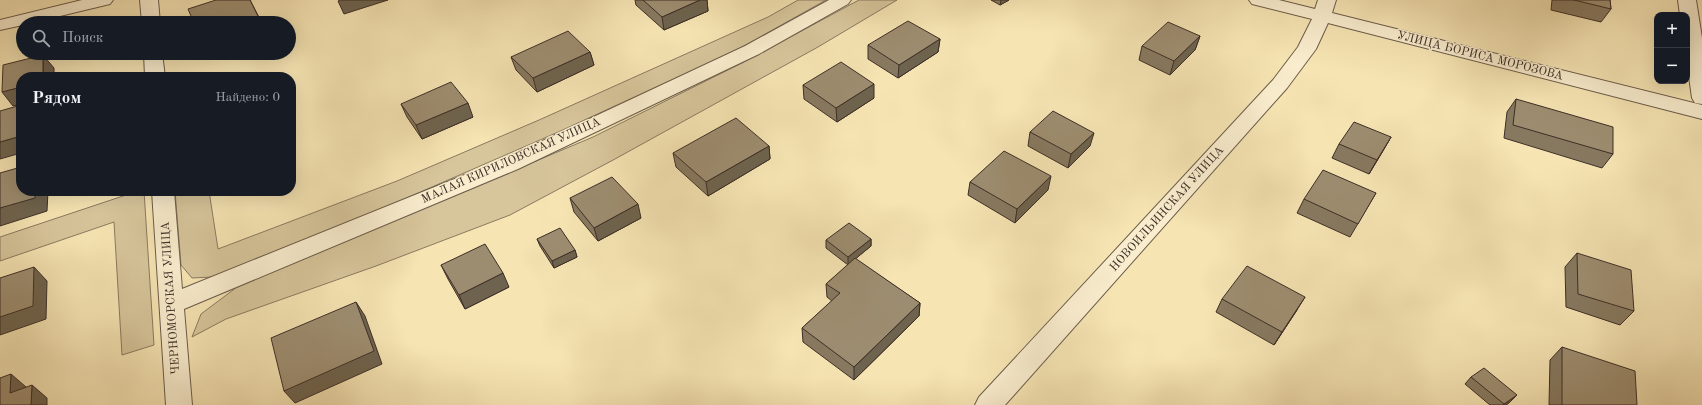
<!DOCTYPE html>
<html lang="ru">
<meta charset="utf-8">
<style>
:root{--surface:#171b24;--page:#242831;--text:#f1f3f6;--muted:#9ea1a6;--line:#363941}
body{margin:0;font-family:"Old Standard TT",serif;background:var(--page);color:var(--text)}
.controls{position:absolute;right:12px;top:12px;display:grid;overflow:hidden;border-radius:8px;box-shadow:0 4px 16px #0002}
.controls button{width:36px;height:36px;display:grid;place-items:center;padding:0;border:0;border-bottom:1px solid var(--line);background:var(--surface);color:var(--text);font:20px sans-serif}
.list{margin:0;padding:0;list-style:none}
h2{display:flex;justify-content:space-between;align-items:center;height:52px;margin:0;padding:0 16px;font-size:17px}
h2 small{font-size:13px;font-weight:400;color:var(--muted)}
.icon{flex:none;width:22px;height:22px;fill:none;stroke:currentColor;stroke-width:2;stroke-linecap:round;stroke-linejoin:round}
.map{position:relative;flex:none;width:1702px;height:405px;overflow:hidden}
.search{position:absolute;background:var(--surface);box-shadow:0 4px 16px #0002;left:16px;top:16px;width:280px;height:44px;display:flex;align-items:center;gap:10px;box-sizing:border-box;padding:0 14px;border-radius:22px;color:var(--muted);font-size:15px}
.panel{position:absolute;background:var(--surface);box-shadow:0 4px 16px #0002;left:16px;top:72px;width:280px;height:124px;border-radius:16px}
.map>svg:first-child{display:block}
.green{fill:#d7c59b;stroke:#8a7a61}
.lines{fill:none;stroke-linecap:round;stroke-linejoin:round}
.minor-casing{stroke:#6b5c4a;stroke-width:2}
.minor{fill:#f9edce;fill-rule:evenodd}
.wall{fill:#877960;stroke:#3d2f27}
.shaded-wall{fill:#6e634e;stroke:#3d2f27}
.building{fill:#9d8d70;stroke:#3d2f27}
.labels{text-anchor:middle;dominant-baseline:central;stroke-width:3;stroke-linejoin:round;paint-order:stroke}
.street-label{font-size:12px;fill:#3d2f27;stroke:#f9edce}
</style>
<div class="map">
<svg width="1702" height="405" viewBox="0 0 1702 405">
<rect width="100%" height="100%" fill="#f6e4b3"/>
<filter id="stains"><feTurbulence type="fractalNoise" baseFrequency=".005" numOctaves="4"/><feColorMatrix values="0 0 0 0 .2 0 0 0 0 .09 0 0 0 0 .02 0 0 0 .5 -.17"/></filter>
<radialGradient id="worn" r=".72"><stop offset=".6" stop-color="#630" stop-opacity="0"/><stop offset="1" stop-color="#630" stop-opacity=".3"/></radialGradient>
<g class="green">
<path d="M 798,0 L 826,0 L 735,51 L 556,133 L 386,207 L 212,277 L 192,278 L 181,265 L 175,191 L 209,191 L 218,249 L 397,181 L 539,120 L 768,17 Z"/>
<path d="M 859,0 L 897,0 L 818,47 L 615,159 L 510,215 L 376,266 L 226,319 L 192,337 L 201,314 L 237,287 L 593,137 L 742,63 Z"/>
<path d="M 138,191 L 144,191 L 154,345 L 122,355 L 114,222 L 0,261 L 0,237 Z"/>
</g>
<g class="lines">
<defs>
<g id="minor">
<path d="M 82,0 L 113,0 L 110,4 L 31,23 L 23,23 L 23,25 L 0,30 L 0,20 Z"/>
<path d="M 140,0 L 158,0 L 160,23 L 142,23 Z"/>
<path d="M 829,0 L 851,0 L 848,4 L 759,54 L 518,169 L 184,309 L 192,405 L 166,405 L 152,191 L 174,191 L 182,289 L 504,159 L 745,46 Z"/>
<path d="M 1249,0 L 1279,0 L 1315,9 L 1318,0 L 1336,0 L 1332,13 L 1702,105 L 1702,119 L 1328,23 L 1316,49 L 1287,88 L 1005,405 L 975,405 L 979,397 L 1273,80 L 1298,47 L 1312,19 L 1252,4 Z"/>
<path d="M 1678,0 L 1696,0 L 1702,38 L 1702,104 L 1695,103 L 1692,98 L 1687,62 L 1687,15 L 1680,15 Z"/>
<path d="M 144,53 L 162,53 L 165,77 L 145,77 Z"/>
</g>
</defs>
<use href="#minor" class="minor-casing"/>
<use href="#minor" class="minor"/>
</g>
<g class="wall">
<path d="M 635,0 L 707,0 L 708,11 L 664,30 L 636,5 Z"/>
<path d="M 991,0 L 1009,0 L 1000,5 Z"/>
<path d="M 1552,0 L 1610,0 L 1611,9 L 1601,22 L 1551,10 Z"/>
<path d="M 1200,36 L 1195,50 L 1170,75 L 1139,60 L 1142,46 Z"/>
<path d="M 940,39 L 938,52 L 898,78 L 868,59 L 868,45 Z"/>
<path d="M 590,52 L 594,65 L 537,92 L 516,70 L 511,57 Z"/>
<path d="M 803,85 L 874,98 L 837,122 L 804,99 Z"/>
<path d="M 1516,99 L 1613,154 L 1602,168 L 1504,138 L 1507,112 Z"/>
<path d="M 401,104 L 473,117 L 422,139 L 407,117 Z"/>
<path d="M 1030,132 L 1090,146 L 1068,168 L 1028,146 Z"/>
<path d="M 1391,137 L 1369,174 L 1332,158 L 1339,144 Z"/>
<path d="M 769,146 L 770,159 L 708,196 L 676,167 L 673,153 Z"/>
<path d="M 970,182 L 1048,190 L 1015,223 L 968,195 Z"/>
<path d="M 1376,193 L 1350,237 L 1297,213 L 1304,199 Z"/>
<path d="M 570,198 L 641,218 L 598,241 L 574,212 Z"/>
<path d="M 537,239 L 575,250 L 577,257 L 554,268 L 540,246 Z"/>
<path d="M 871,239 L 871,246 L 855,259 L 920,303 L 919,316 L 854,380 L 803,342 L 802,328 L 832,301 L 827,297 L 826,284 L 848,265 L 826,248 L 826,240 Z"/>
<path d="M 1577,253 L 1634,311 L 1620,325 L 1566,307 L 1565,267 Z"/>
<path d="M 441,265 L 509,287 L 465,309 L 448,279 Z"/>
<path d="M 1222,299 L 1297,310 L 1274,345 L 1216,312 Z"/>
<path d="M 1562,347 L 1637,405 L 1549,405 L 1550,360 Z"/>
<path d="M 1471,377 L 1510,402 L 1506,405 L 1490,405 L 1465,384 Z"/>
</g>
<g class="shaded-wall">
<path d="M 250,0 L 262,23 L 249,23 Z"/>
<path d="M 340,0 L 388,0 L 344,14 L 338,1 Z"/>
<path d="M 700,0 L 707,0 L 708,11 L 664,30 L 662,17 Z"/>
<path d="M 1001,0 L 1009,0 L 1000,5 Z"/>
<path d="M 1200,36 L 1195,50 L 1170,75 L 1174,61 Z"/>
<path d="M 940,39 L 938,52 L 898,78 L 899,65 Z"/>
<path d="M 590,52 L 594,65 L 537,92 L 533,78 Z"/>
<path d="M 43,55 L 54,68 L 54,77 L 43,77 Z"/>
<path d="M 874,84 L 874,98 L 837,122 L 836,108 Z"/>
<path d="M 21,87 L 21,104 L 13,106 L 2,92 Z"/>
<path d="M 468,103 L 473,117 L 422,139 L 416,125 Z"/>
<path d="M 1094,133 L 1090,146 L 1068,168 L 1071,154 Z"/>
<path d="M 21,136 L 21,153 L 0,159 L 0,142 Z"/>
<path d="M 1391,137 L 1383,151 L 1369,174 L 1377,160 Z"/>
<path d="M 769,146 L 770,159 L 708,196 L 706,182 Z"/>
<path d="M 1051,176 L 1048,190 L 1015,223 L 1017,209 Z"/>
<path d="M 35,191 L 48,191 L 47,211 L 0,226 L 0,208 Z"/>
<path d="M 638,204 L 641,218 L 598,241 L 594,228 Z"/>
<path d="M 871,239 L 871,246 L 848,265 L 848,257 Z"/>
<path d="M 575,250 L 577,257 L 554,268 L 552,261 Z"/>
<path d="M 34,267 L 47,281 L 46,319 L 0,335 L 0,317 Z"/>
<path d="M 503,273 L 509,287 L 465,309 L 459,295 Z"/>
<path d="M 1305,297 L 1297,310 L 1274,345 L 1282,332 Z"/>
<path d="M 356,302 L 365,316 L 382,364 L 295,403 L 284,391 Z"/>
<path d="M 920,303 L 919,316 L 854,380 L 854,367 Z"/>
<path d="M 11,374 L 26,387 L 25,405 L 10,393 Z"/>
<path d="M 32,385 L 47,398 L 47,405 L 31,405 Z"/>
<path d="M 1517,395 L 1510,402 L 1506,405 L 1503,405 Z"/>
</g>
<g class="building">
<path d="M 216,0 L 250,0 L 260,20 L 249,23 L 194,23 L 188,9 Z"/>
<path d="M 643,0 L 700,0 L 662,17 Z"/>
<path d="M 1574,0 L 1610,0 L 1611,9 Z"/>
<path d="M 908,21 L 940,39 L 899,65 L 868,45 Z"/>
<path d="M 1168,22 L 1200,36 L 1174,61 L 1142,46 Z"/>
<path d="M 568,31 L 590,52 L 533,78 L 511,57 Z"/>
<path d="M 43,55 L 43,77 L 21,77 L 21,87 L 2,92 L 3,65 Z"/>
<path d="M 841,62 L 874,84 L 836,108 L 803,85 Z"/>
<path d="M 451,82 L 468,103 L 416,125 L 401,104 Z"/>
<path d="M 1516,99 L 1613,127 L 1613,154 L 1513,125 Z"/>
<path d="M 21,105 L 21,136 L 0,142 L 0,111 Z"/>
<path d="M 1053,111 L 1094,133 L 1071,154 L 1030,132 Z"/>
<path d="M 736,118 L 769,146 L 706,182 L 673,153 Z"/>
<path d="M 1354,122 L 1391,137 L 1377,160 L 1339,144 Z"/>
<path d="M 1004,151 L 1051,176 L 1017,209 L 970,182 Z"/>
<path d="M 21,167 L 21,191 L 35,191 L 35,198 L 0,208 L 0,173 Z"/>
<path d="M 1323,170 L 1376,193 L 1358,224 L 1304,199 Z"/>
<path d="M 612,177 L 638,204 L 594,228 L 570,198 Z"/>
<path d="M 849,223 L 871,239 L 848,257 L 826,240 Z"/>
<path d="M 560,228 L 575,250 L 552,261 L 537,239 Z"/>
<path d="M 485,244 L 503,273 L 459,295 L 441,265 Z"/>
<path d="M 1577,253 L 1631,270 L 1634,311 L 1578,294 Z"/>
<path d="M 855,258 L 920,303 L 854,367 L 802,328 L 840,293 L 826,284 Z"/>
<path d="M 1247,266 L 1305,297 L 1282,332 L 1222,299 Z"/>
<path d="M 34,267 L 33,306 L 0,317 L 0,278 Z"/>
<path d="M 356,302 L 374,351 L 284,391 L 271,338 Z"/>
<path d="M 1562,347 L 1635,371 L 1637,405 L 1562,405 Z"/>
<path d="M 1484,368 L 1517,395 L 1504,404 L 1471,377 Z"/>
<path d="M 11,374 L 10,393 L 32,385 L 31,405 L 0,405 L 0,378 Z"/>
</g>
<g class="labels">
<g class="street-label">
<text transform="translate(1480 56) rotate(14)">УЛИЦА БОРИСА МОРОЗОВА</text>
<text transform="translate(511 161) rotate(-24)">МАЛАЯ КИРИЛОВСКАЯ УЛИЦА</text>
<text transform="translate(1167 209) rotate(-48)">НОВОИЛЬИНСКАЯ УЛИЦА</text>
<text transform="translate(171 298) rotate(-94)">ЧЕРНОМОРСКАЯ УЛИЦА</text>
</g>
</g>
<rect width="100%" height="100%" filter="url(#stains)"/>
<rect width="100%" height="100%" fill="url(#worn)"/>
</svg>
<div class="controls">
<button>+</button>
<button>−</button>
</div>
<div class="search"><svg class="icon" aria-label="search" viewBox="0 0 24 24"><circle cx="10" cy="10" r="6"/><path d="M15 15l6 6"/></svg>Поиск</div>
<section class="panel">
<h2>Рядом<small>Найдено: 0</small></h2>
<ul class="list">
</ul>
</section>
</div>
